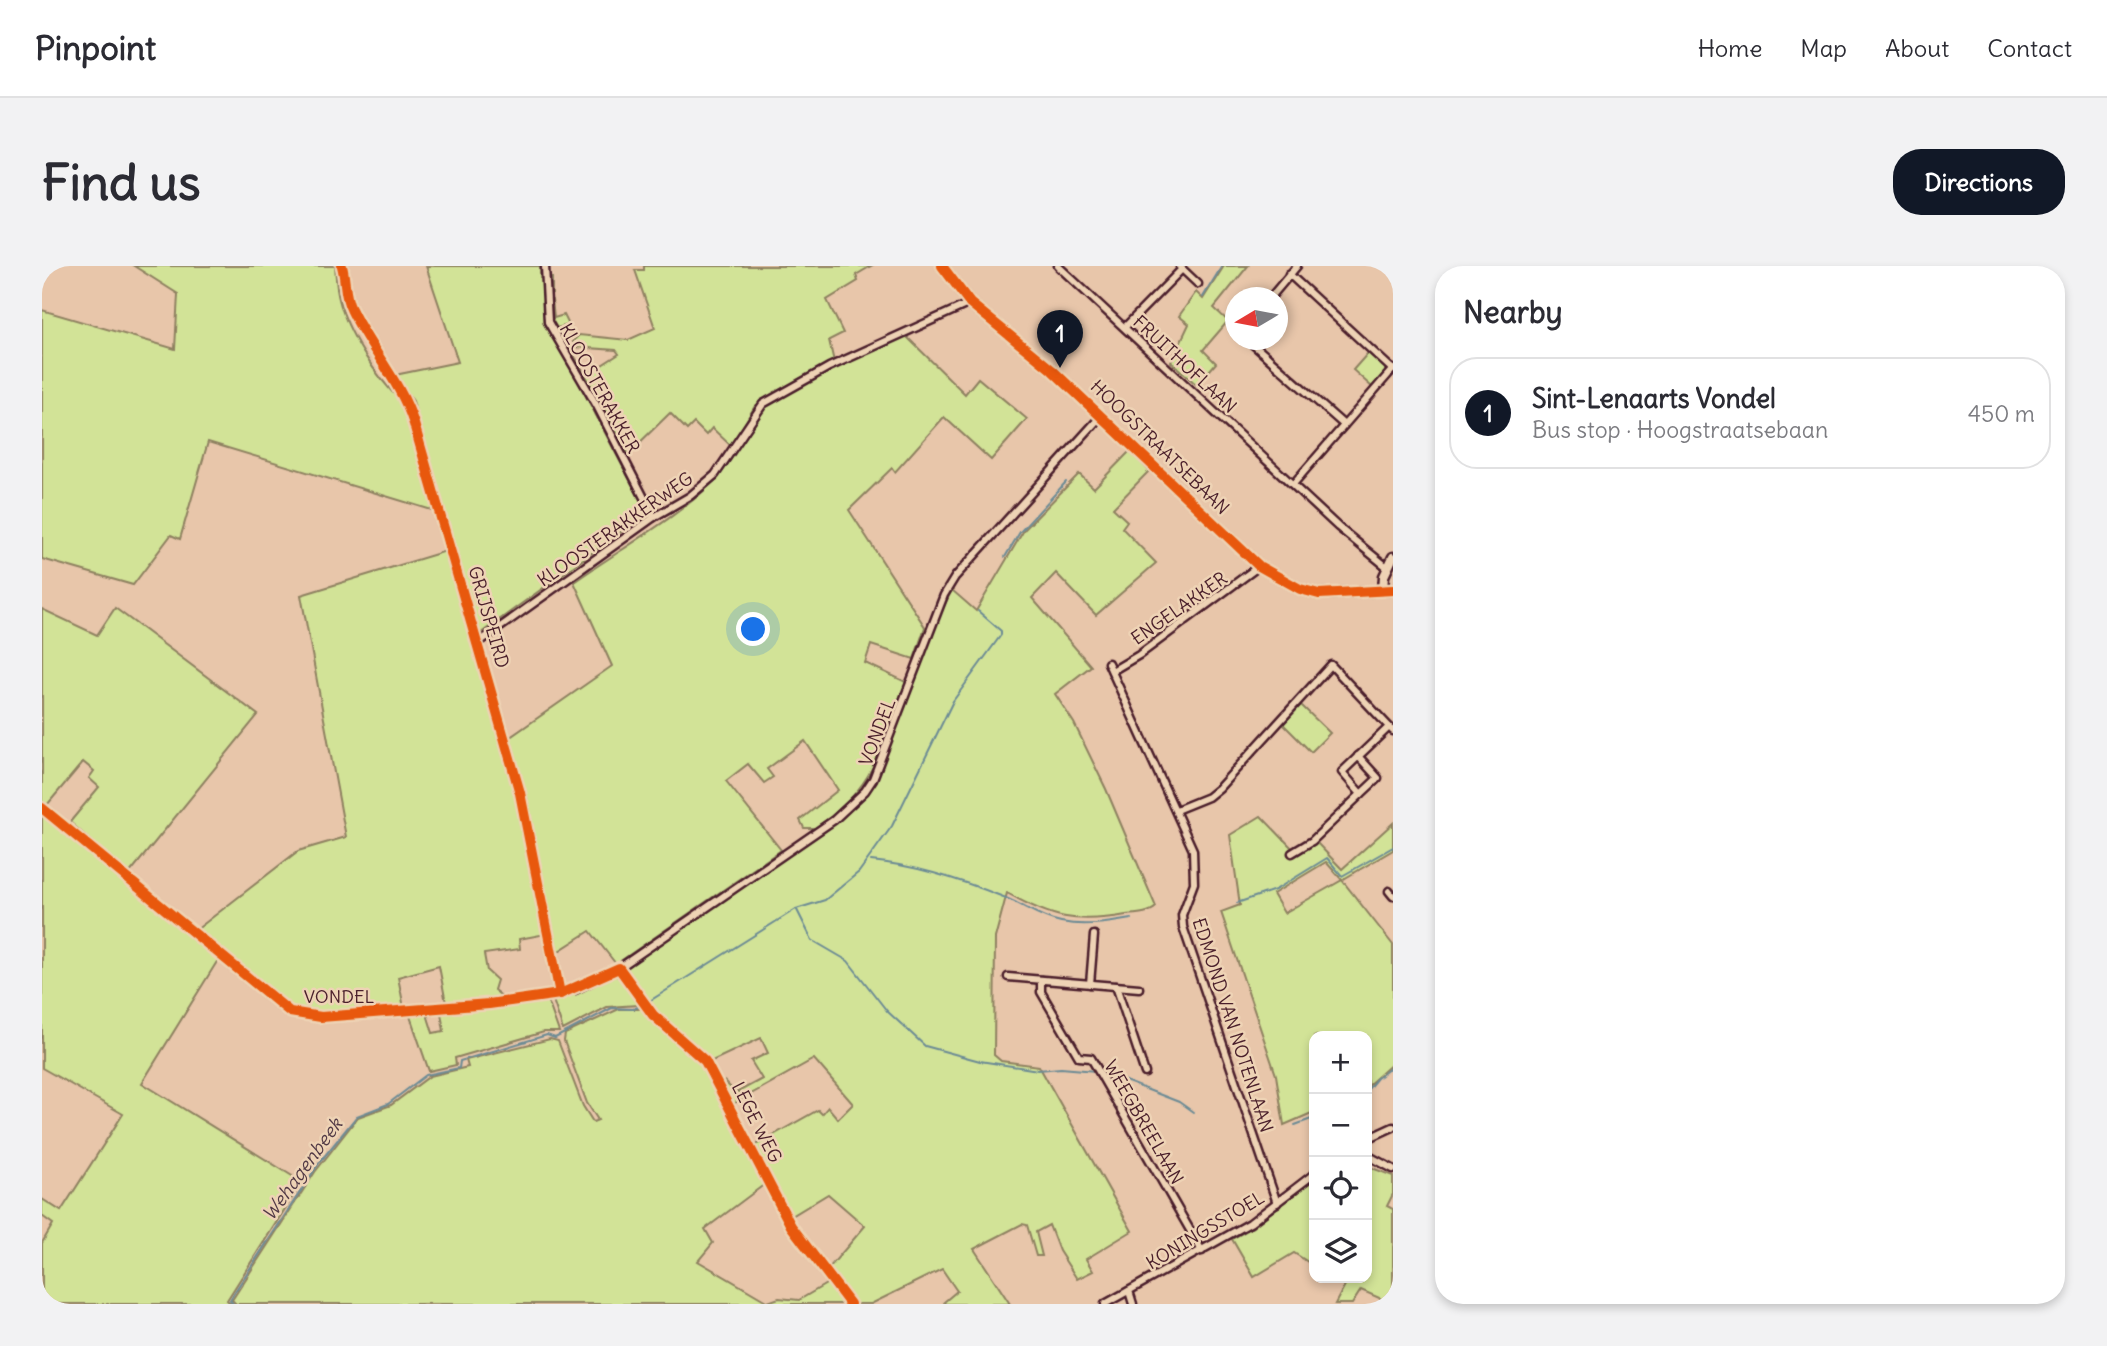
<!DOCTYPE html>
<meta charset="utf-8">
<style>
:root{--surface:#fff;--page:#f2f2f3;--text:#2b2b33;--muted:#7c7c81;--line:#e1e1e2;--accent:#111827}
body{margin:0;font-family:Delius,sans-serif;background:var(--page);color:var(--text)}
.controls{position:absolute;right:21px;bottom:21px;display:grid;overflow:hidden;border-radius:14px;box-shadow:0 4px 10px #0003}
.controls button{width:63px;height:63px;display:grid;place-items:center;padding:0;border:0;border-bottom:2px solid var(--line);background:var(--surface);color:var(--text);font:35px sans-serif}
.compass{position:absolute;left:1183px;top:21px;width:63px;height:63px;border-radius:50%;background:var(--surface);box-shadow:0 4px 10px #0003;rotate:260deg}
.you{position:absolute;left:712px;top:364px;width:24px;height:24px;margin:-18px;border:5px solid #fff;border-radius:50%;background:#1a73e8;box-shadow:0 0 0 10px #1a73e833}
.badge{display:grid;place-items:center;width:46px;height:46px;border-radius:50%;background:var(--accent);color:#fff;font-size:23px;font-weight:700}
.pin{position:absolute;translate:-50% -58px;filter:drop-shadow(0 2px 4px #0008)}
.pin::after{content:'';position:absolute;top:37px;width:24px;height:21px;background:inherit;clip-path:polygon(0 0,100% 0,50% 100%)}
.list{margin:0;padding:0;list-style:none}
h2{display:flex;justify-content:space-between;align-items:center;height:91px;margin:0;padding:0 28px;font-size:30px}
h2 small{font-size:23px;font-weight:400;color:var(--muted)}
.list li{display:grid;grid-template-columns:46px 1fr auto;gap:21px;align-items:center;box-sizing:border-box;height:112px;margin:0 14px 14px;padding:0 14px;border:2px solid var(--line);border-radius:28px}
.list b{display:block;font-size:26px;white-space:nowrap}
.list p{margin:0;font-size:23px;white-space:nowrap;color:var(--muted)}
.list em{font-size:23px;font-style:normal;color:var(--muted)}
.icon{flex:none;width:38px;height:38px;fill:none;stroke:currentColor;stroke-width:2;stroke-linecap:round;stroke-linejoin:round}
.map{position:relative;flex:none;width:1351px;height:1038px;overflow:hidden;border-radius:28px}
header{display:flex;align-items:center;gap:42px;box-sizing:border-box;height:98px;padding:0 35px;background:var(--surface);border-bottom:2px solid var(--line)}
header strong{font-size:33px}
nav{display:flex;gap:38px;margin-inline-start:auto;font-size:24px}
.intro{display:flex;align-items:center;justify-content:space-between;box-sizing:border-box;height:168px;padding:0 42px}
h1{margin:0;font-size:49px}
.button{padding:18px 32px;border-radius:28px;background:var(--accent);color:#fff;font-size:24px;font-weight:700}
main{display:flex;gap:42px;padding:0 42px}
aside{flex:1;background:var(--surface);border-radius:28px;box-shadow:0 4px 10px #0003}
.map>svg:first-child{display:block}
.green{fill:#d2e397;stroke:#8e8161;stroke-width:2;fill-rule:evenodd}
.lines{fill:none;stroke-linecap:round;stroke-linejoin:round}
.stream{stroke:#6c8b95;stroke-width:2}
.minor-casing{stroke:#4a1f2b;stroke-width:11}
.tertiary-casing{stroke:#4a1f2b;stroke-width:13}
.secondary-casing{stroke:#4a1f2b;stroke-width:14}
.minor{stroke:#eed3b5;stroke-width:6}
.tertiary{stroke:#eed3b5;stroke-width:8}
.secondary{stroke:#eed3b5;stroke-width:9}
.cycleway-casing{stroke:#eed3b5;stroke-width:15}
.cycleway{stroke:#e8590c;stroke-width:10}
.labels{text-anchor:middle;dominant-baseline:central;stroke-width:5;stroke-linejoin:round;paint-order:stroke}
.street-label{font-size:18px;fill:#4a1f2b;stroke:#eed3b5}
.water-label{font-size:19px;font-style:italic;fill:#523a46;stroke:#eed3b5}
</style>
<header>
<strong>Pinpoint</strong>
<nav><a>Home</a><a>Map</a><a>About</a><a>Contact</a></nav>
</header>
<div class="intro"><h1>Find us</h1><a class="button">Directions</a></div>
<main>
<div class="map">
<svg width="1351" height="1038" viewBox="0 0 1351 1038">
<rect width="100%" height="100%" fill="#e8c6aa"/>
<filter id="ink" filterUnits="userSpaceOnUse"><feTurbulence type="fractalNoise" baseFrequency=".0143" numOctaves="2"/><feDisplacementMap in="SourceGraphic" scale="14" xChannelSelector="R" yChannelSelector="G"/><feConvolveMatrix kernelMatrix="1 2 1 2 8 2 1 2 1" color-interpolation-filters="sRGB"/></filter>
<g filter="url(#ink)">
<g class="green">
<path d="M 92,0 L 293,0 C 294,11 294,22 297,33 C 305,66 334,111 359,135 L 393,245 L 166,176 L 138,273 L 129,269 L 91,319 L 0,293 L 0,44 L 133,83 L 136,28 Z"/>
<path d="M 384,0 L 498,0 L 498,12 L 510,12 L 510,28 L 506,28 L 506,33 L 510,34 L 512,52 L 522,49 L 527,59 L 515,62 L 544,109 L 577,88 L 574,84 L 532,81 L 531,75 L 537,69 L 586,74 L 613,62 L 593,4 L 602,4 L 602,0 L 829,0 L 814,9 L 816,15 L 785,34 L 801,67 L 787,74 L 792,96 L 713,140 L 689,180 L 670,162 L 664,169 L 652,157 L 645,164 L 628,147 L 586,188 L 544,110 L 536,115 L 605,247 L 439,367 L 435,363 L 371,135 L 353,109 L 416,96 Z"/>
<path d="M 1182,0 L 1206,0 L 1172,42 L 1186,55 L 1161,84 L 1174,97 L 1155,119 L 1129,96 L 1147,58 L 1137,50 L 1154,26 L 1161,33 Z"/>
<path d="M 864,70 L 923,128 L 936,112 L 985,153 L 949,194 L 902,151 L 853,206 L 850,202 L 807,244 L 883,361 L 872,393 L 829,379 L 823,397 L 864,416 C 839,481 835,521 773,562 L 762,562 L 758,554 L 796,524 L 763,475 L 725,503 L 731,511 L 722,517 L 706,498 L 684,515 L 739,584 L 574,698 L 548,665 L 515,686 L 485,531 L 467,472 L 570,400 L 532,316 C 574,286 643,247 676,211 C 695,190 702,158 724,139 L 805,96 Z"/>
<path d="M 1326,87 L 1343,101 L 1343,106 L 1330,121 L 1311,104 Z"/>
<path d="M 1088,185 L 1107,205 L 1071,242 L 1085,255 L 1080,262 L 1114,297 L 1054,349 L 1014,307 L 990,332 L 1049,400 L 1013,428 L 1032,457 L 1064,523 L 1114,641 C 1107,648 1094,648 1084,649 C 1033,658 1010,652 965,627 L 953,672 L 952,789 L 959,795 L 997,800 L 1090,965 L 1044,993 L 1051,1005 L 1035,1013 L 1017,985 L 1007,959 L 994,966 L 1000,990 L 994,990 L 985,959 L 980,958 L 932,983 L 968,1038 L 903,1038 L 902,1036 L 915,1025 L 900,1003 L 829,1038 L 813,1038 L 786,1003 L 823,960 L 786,928 L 748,951 L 712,880 L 776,844 L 780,848 L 786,841 L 796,853 L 811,838 L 772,793 L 691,838 L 682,824 L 683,816 L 694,827 L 720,813 L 709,795 L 726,787 L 719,772 L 670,795 L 606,738 L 582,703 L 777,568 L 815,537 L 836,509 L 898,348 L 910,324 L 934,345 L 982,264 L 1037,208 L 1052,222 Z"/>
<path d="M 404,285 L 474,525 L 504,668 L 477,673 L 478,683 L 442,688 L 445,705 L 455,714 L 452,724 L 462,732 L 404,737 L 397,700 L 356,711 L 362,742 L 267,747 L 239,737 L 154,664 L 256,585 L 304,571 L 259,329 Z"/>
<path d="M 73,342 L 216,449 L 87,608 L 28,556 L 57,521 L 47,512 L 52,505 L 41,496 L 5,539 L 0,535 L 0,343 L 55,369 Z"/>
<path d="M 1259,439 L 1288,467 L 1269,486 L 1241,458 Z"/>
<path d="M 0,548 L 176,694 L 100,817 L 260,916 L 185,1034 L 189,1038 L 0,1038 L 0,977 L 11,958 L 0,950 L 0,933 L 19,945 L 81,848 L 0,802 Z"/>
<path d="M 1219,550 L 1251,583 L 1247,586 L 1273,575 L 1300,603 L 1351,557 L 1351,584 L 1300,614 L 1351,679 L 1351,797 L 1325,820 L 1325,770 L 1272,770 L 1272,846 L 1242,859 L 1234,809 L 1179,646 L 1198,639 L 1188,569 ZM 1284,596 L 1300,614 L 1242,647 L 1231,628 Z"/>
<path d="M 571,709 L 579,712 L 596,739 L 565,741 L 521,764 L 511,734 Z"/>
<path d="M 506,735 L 517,766 L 502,766 L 413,792 L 414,799 L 387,805 L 368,750 L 385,748 L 391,767 L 402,765 L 399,747 Z"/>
<path d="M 577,743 L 600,743 L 664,804 L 723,918 L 663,963 L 671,977 L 656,995 L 726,1036 L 737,1032 L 757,1034 L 786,1017 L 803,1038 L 194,1038 L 190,1034 L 273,906 L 316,851 L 349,839 L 388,810 L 426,801 L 424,794 L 508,773 L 516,775 L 541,840 L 551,856 L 556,854 L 545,837 L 522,775 L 523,768 Z"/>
<path d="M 1325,900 L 1351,910 L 1351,928 L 1345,940 L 1351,943 L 1351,1038 L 1319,1024 L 1310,1038 L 1293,1038 L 1303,1019 L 1292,1012 L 1325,1012 Z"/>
<path d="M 1272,912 L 1272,1000 L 1252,987 L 1212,1011 L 1190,973 L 1211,961 Z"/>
</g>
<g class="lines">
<g class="stream">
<path d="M 1161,31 L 1180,0"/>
<path d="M 963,291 L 978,266 L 1024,216"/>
<path d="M 829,595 C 873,599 922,615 964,632 C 983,640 999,652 1019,656 C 1042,661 1066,657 1089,653"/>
<path d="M 1195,637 L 1233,624 L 1285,592 L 1300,610 L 1351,581"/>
<path d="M 755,644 L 770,674 L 806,695 L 845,745 L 883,780 L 938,795 L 996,804 L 1019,802 L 1054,805"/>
<path d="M 606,736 L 754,643 L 783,634 L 817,606 L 850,560 L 911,435 L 959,369 L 959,365 L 936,345"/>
<path d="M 1065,808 L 1137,836 L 1151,846"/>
<path d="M 1325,824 L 1335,812 L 1351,800"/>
<path d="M 1253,859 L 1272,852"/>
<path d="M 191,1038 L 188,1034 L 192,1027 L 277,897 L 315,850 L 346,838 L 384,809 L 417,802 L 418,795 L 505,769 L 513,772 L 570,742 L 591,743 L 601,739"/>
</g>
<defs>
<g id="minor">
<path d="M 300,0 C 304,14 302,30 309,43 C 328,83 359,116 372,158 L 478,527 L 518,728"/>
<path d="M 503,0 L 506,56 L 555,140 L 612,251"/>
<path d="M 1016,0 L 1296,261 L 1345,301"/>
<path d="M 1138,1 L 1156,18"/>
<path d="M 1247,8 L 1351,104"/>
<path d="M 1228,32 L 1255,0"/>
<path d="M 1083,61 L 1140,3"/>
<path d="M 1206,74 L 1302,159"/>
<path d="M 1252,217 L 1351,103"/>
<path d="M 436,377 L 612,251 L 648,230 L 673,209 L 721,138 L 787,101 L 928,37"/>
<path d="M 1066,397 L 1151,584 L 1152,617 L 1140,649 L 1141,661 L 1235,937"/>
<path d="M 1070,405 L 1097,389 L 1217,300"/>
<path d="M 1316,490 L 1336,512 L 1319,528"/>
<path d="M 0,542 L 248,746 L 279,751 L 349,747 L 447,738 L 533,724 L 577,702 L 792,554 L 823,525 L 831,513 L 902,329 L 913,311 L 1060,149"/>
<path d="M 1134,544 L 1166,531 L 1177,522 L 1289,399 L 1351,465"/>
<path d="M 1250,587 L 1270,575 L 1319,528 L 1300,506 L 1347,461"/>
<path d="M 1347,625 L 1351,630"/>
<path d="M 577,702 L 611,749 L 663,795 L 749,960 L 808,1038"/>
<path d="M 966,711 L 1097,722"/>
<path d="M 999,714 L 999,726 L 1037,791 L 1049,792 L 1160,985"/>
<path d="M 1048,718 L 1052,669"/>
<path d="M 1074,720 L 1103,807"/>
<path d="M 1325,873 L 1351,861"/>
<path d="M 1325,889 L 1351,903"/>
<path d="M 1087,1025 L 1091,1038"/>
<path d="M 1063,1038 L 1208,957 L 1272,908"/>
</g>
<path id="tertiary" d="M 1341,323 L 1342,310 L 1351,291"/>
<path id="secondary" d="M 900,0 L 928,37 L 1010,104 L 1217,300 L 1258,323 L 1277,328 L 1351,324"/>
</defs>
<use href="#minor" class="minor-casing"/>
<use href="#tertiary" class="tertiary-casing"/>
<use href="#secondary" class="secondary-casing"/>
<use href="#minor" class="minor"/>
<use href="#tertiary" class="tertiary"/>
<use href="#secondary" class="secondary"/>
<defs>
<g id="cycleway">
<path d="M 300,0 C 304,14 302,30 309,43 C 328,83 359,116 372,158 L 478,527 L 518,728"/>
<path d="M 900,0 L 928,37 L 1010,104 L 1217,300 L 1258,323 L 1277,328 L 1351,324"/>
<path d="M 0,542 L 248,746 L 279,751 L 447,738 L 518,728 L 577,702 L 611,749 L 663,795 L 749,960 L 808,1038"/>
</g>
</defs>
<use href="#cycleway" class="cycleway-casing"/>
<use href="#cycleway" class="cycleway"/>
</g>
</g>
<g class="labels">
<g class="street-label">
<text transform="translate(1143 98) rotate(43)">FRUITHOFLAAN</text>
<text transform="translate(558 122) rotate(61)">KLOOSTERAKKER</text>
<text transform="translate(1118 181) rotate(44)">HOOGSTRAATSEBAAN</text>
<text transform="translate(573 263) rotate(-35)">KLOOSTERAKKERWEG</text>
<text transform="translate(1137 342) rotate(-35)">ENGELAKKER</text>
<text transform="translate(447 351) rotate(74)">GRIJSPEIRD</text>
<text transform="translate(835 466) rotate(-69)">VONDEL</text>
<text x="297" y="730">VONDEL</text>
<text transform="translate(1191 759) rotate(72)">EDMOND VAN NOTENLAAN</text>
<text transform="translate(715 856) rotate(63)">LEGE WEG</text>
<text transform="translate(1102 856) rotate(60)">WEEGBREELAAN</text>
<text transform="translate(1163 964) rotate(-31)">KONINGSSTOEL</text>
</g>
<g class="water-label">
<text transform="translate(260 903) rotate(-54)">Wehagenbeek</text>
</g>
</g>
</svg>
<div class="controls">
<button>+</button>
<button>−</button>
<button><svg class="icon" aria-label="locate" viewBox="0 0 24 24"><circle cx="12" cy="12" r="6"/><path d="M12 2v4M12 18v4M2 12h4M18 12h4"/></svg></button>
<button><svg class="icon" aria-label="layers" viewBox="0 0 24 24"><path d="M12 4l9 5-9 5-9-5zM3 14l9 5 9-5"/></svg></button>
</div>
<svg class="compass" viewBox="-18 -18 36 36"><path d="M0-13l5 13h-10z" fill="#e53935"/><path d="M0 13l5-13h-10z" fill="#7c7c81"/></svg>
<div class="you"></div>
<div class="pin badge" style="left:1018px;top:102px">1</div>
</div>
<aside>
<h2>Nearby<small></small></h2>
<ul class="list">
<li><span class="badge">1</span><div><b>Sint-Lenaarts Vondel</b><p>Bus stop · Hoogstraatsebaan</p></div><em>450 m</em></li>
</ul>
</aside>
</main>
